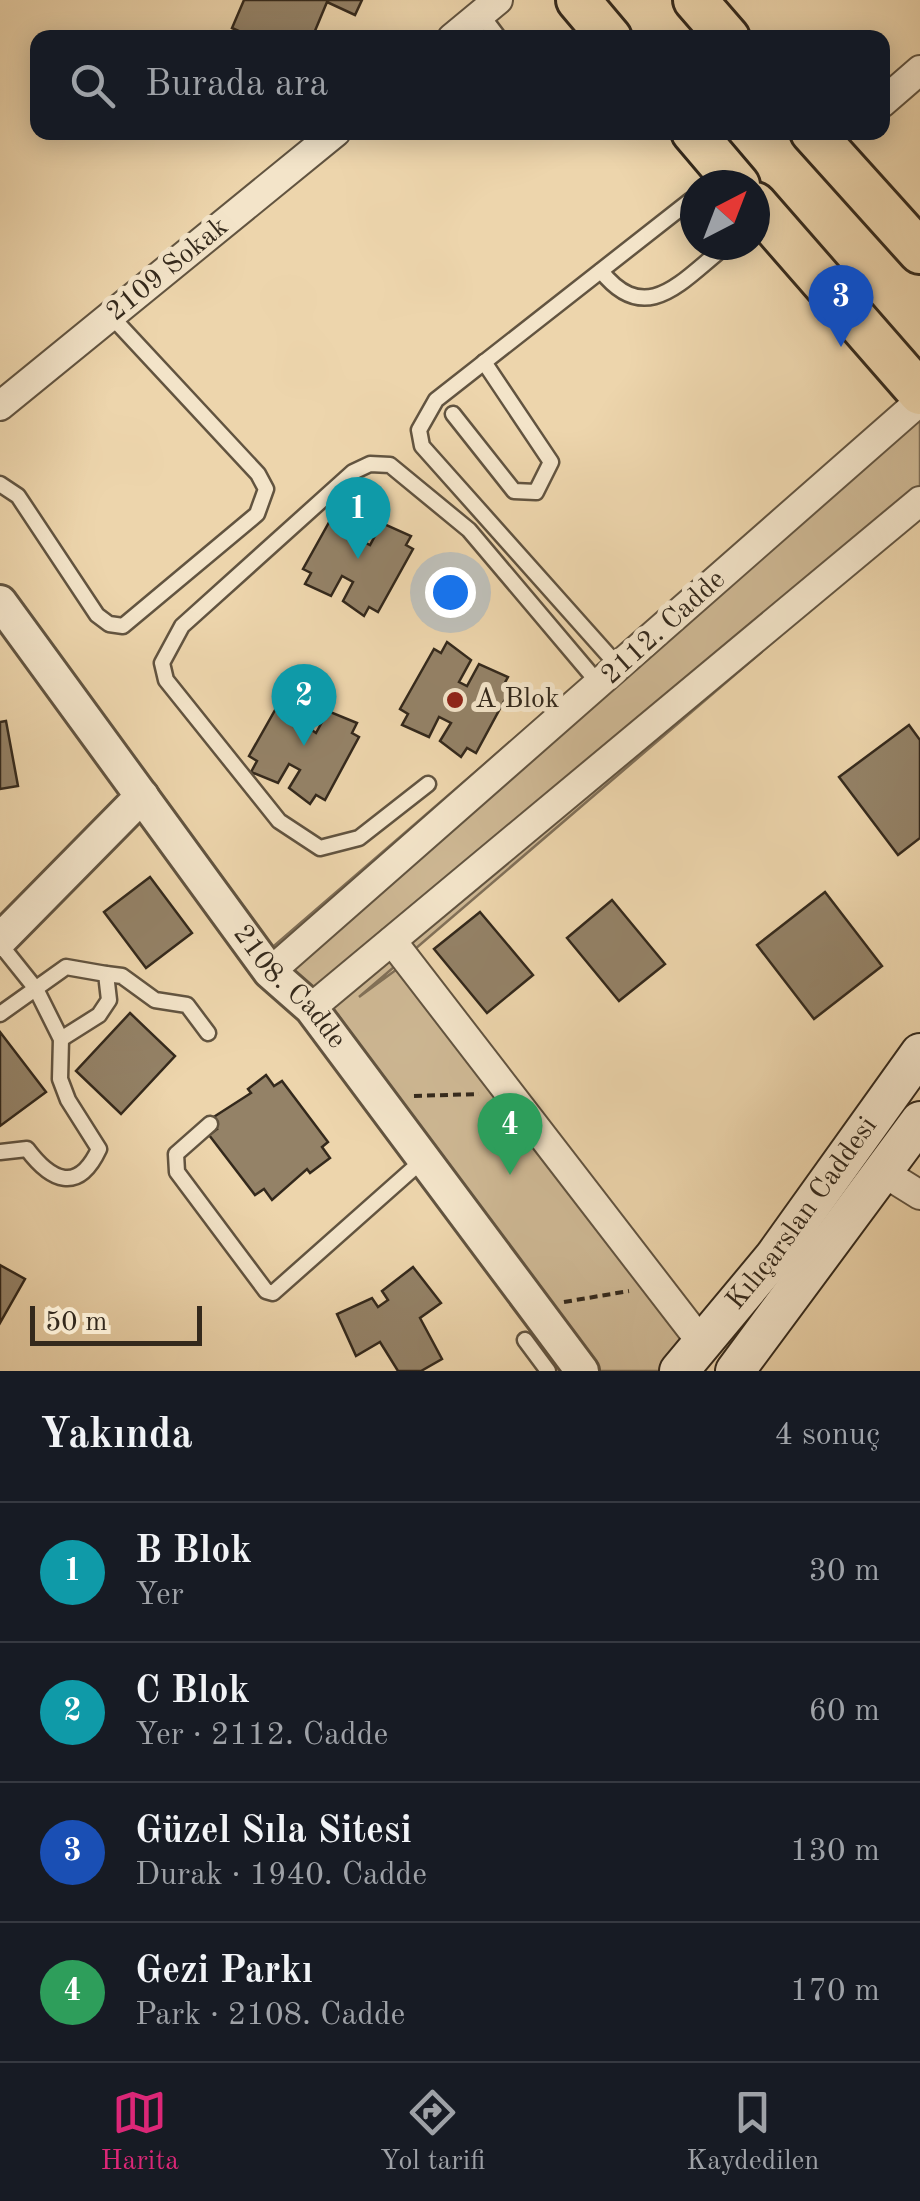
<!DOCTYPE html>
<html lang="tr">
<meta charset="utf-8">
<style>
:root{--surface:#171b24;--page:#242831;--text:#f1f3f6;--muted:#9ea1a6;--line:#363941;--accent:#db2777}
body{margin:0;font-family:"Old Standard TT",serif;background:var(--page);color:var(--text)}
.compass{position:absolute;left:680px;top:170px;width:90px;height:90px;border-radius:50%;background:var(--surface);box-shadow:0 5px 25px #0003;rotate:42deg}
.scale{position:absolute;left:30px;bottom:25px;width:172px;box-sizing:border-box;padding-left:10px;border:5px solid #34291c;border-top:0;font-size:28px;line-height:35px;white-space:nowrap;color:#34291c;-webkit-text-stroke:8px #f3e4c9;paint-order:stroke}
.you{position:absolute;left:450px;top:592px;width:35px;height:35px;margin:-25px;border:8px solid #fff;border-radius:50%;background:#1a73e8;box-shadow:0 0 0 15px #1a73e833}
.badge{display:grid;place-items:center;width:65px;height:65px;border-radius:50%;background:var(--accent);color:#fff;font-size:32px;font-weight:700}
.pin{position:absolute;translate:-50% -82px;filter:drop-shadow(0 2px 5px #0008)}
.pin::after{content:'';position:absolute;top:52px;width:35px;height:30px;background:inherit;clip-path:polygon(0 0,100% 0,50% 100%)}
.list{margin:0;padding:0;list-style:none}
h2{display:flex;justify-content:space-between;align-items:center;height:130px;margin:0;padding:0 40px;font-size:42px}
h2 small{font-size:32px;font-weight:400;color:var(--muted)}
.list li{display:grid;grid-template-columns:65px 1fr auto;gap:30px;align-items:center;box-sizing:border-box;height:140px;padding:0 40px;border-top:2px solid var(--line)}
.list b{display:block;font-size:38px;white-space:nowrap}
.list p{margin:0;font-size:32px;white-space:nowrap;color:var(--muted)}
.list em{font-size:32px;font-style:normal;color:var(--muted)}
.icon{flex:none;width:55px;height:55px;fill:none;stroke:currentColor;stroke-width:2;stroke-linecap:round;stroke-linejoin:round}
.map{position:relative;flex:none;width:920px;height:1371px;overflow:hidden}
.search{position:absolute;background:var(--surface);box-shadow:0 5px 25px #0003;left:30px;right:30px;top:30px;height:110px;display:flex;align-items:center;gap:25px;box-sizing:border-box;padding:0 35px;border-radius:20px;color:var(--muted);font-size:38px}
.sheet{height:690px;background:var(--surface)}
nav{display:flex;justify-content:space-around;align-items:center;box-sizing:border-box;height:140px;border-top:2px solid var(--line);background:var(--surface);font-size:28px;color:var(--muted)}
nav a{display:grid;justify-items:center;gap:5px}
nav .on{color:var(--accent)}
.map>svg:first-child{display:block}
.green{fill:#ceb894;stroke:#817058;stroke-width:2.5}
.building{fill:#948267;stroke:#34291c;stroke-width:2.5}
.lines{fill:none;stroke-linecap:round;stroke-linejoin:round}
.service-casing{stroke:#625440;stroke-width:19}
.minor-casing{stroke:#625440;stroke-width:32}
.tertiary-casing{stroke:#625440;stroke-width:38}
.secondary-casing{stroke:#34291c;stroke-width:42}
.primary-casing{stroke:#34291c;stroke-width:48}
.path{stroke:#34291c;stroke-width:4;stroke-dasharray:8 5;stroke-linecap:butt}
.service{stroke:#f3e4c9;stroke-width:14}
.minor{stroke:#f3e4c9;stroke-width:28}
.tertiary{stroke:#f3e4c9;stroke-width:32}
.secondary{stroke:#f3e4c9;stroke-width:38}
.primary{stroke:#edd5ac;stroke-width:42}
.poi-dot{fill:#8f2418;stroke:#f3e4c9;stroke-width:4}
.labels{text-anchor:middle;dominant-baseline:central;stroke-width:10;stroke-linejoin:round;paint-order:stroke}
.street-label{font-size:28px;fill:#34291c;stroke:#f3e4c9}
.poi-label{font-size:28px;fill:#34291c;stroke:#f3e4c9;text-anchor:start}
</style>
<div class="map">
<svg width="920" height="1371" viewBox="0 0 920 1371">
<rect width="100%" height="100%" fill="#edd5ac"/>
<filter id="stains"><feTurbulence type="fractalNoise" baseFrequency=".002" numOctaves="4"/><feColorMatrix values="0 0 0 0 .2 0 0 0 0 .09 0 0 0 0 .02 0 0 0 .5 -.17"/></filter>
<radialGradient id="worn" r=".72"><stop offset=".6" stop-color="#630" stop-opacity="0"/><stop offset="1" stop-color="#630" stop-opacity=".3"/></radialGradient>
<path class="green" d="M 909,397 L 920,409 L 920,516 L 359,997 L 404,964 L 691,1335 L 662,1371 L 592,1371 L 338,1015 L 260,958 Z"/>
<g class="building">
<path d="M 244,0 L 362,0 L 355,15 L 327,2 L 312,38 L 254,38 L 232,28 Z"/>
<path d="M 350,501 L 374,520 L 362,541 L 370,545 L 382,523 L 411,536 L 406,545 L 413,549 L 378,612 L 369,607 L 364,616 L 343,601 L 353,582 L 342,576 L 331,596 L 305,584 L 311,573 L 303,569 L 337,508 L 344,512 Z"/>
<path d="M 447,642 L 471,660 L 459,682 L 467,686 L 479,664 L 508,677 L 503,686 L 510,690 L 476,753 L 467,748 L 461,757 L 440,741 L 451,723 L 439,717 L 429,737 L 402,725 L 408,714 L 400,709 L 434,649 L 441,653 Z"/>
<path d="M 296,689 L 320,707 L 309,728 L 316,733 L 328,711 L 357,723 L 352,733 L 359,737 L 325,800 L 316,795 L 310,804 L 289,788 L 300,770 L 289,764 L 278,783 L 251,772 L 257,761 L 249,756 L 283,696 L 290,700 Z"/>
<path d="M 6,721 L 18,786 L 0,789 L 0,722 Z"/>
<path d="M 909,725 L 920,740 L 920,838 L 898,855 L 839,777 Z"/>
<path d="M 150,877 L 192,933 L 146,968 L 104,912 Z"/>
<path d="M 825,892 L 882,966 L 814,1019 L 757,945 Z"/>
<path d="M 612,900 L 665,964 L 619,1001 L 567,938 Z"/>
<path d="M 480,912 L 533,975 L 487,1013 L 434,949 Z"/>
<path d="M 130,1013 L 175,1056 L 121,1114 L 76,1071 Z"/>
<path d="M 0,1032 L 46,1092 L 0,1126 Z"/>
<path d="M 266,1075 L 274,1086 L 282,1081 L 328,1142 L 322,1147 L 330,1158 L 310,1173 L 307,1169 L 272,1200 L 264,1189 L 255,1195 L 209,1135 L 217,1129 L 209,1120 L 251,1093 L 248,1089 Z"/>
<path d="M 0,1265 L 25,1279 L 0,1323 Z"/>
<path d="M 413,1267 L 441,1303 L 420,1318 L 442,1359 L 421,1371 L 398,1371 L 380,1342 L 356,1356 L 337,1314 L 372,1298 L 378,1307 L 388,1300 L 382,1291 Z"/>
</g>
<g class="lines">
<defs>
<g id="service">
<path d="M 481,14 L 499,38"/>
<path d="M 601,271 C 647,329 683,279 726,246"/>
<path d="M 453,414 L 514,491 L 536,492 L 551,462 L 484,362"/>
<path d="M 0,484 L 18,496 L 97,615 L 109,624 L 123,626 L 257,514 L 266,489 L 258,474 L 111,316"/>
<path d="M 619,667 L 422,446 L 419,430 L 436,400 L 691,200"/>
<path d="M 428,784 L 359,838 L 320,848 L 279,821 L 166,680 L 162,663 L 182,626 L 353,472 L 370,464 L 390,465 L 469,530 L 600,685"/>
<path d="M 0,944 L 36,989 L 61,1039 L 60,1079 L 68,1100 L 99,1149 C 78,1194 51,1181 27,1149 L 0,1152"/>
<path d="M 106,974 L 122,976 L 155,1000 L 187,1005 L 208,1033"/>
<path d="M 0,1014 L 66,967 L 106,974 L 109,1000 L 99,1015 L 61,1039"/>
<path d="M 210,1124 L 176,1154 L 177,1172 L 266,1291 L 273,1293 L 424,1159"/>
<path d="M 525,1340 L 548,1371"/>
</g>
<g id="minor">
<path d="M 452,38 L 498,0"/>
<path d="M 882,103 L 920,70"/>
<path d="M 0,406 L 336,132"/>
<path d="M 392,941 L 702,1343"/>
<path d="M 270,972 L 920,401"/>
<path d="M 311,1008 L 920,501"/>
<path d="M 883,1172 L 920,1195"/>
</g>
<g id="tertiary">
<path id="s1" d="M 0,602 L 270,972 L 311,1008 L 582,1371"/>
<path d="M 0,940 L 142,796"/>
</g>
<g id="secondary">
<path id="s2" d="M 679,1371 L 774,1257 L 920,1053"/>
<path d="M 735,1371 L 920,1121"/>
</g>
<g id="primary">
<path d="M 578,0 L 610,38"/>
<path d="M 695,0 L 728,38"/>
<path d="M 693,132 L 738,185"/>
<path d="M 812,132 L 920,252"/>
<path d="M 755,204 L 920,393"/>
</g>
</defs>
<use href="#service" class="service-casing"/>
<use href="#minor" class="minor-casing"/>
<use href="#tertiary" class="tertiary-casing"/>
<use href="#secondary" class="secondary-casing"/>
<use href="#primary" class="primary-casing"/>
<g class="path">
<path d="M 414,1096 L 479,1094"/>
<path d="M 564,1302 L 629,1291"/>
</g>
<use href="#service" class="service"/>
<use href="#minor" class="minor"/>
<use href="#tertiary" class="tertiary"/>
<use href="#secondary" class="secondary"/>
<use href="#primary" class="primary"/>
</g>
<circle class="poi-dot" cx="455" cy="700" r="10"/>
<g class="labels">
<g class="street-label">
<text transform="translate(168 270) rotate(-39)">2109 Sokak</text>
<text transform="translate(664 628) rotate(-42)">2112. Cadde</text>
<text stroke="none"><textPath href="#s1" startOffset="482">2108. Cadde</textPath></text>
<text stroke="none"><textPath href="#s2" startOffset="200">Kılıçarslan Caddesi</textPath></text>
</g>
<g class="poi-label">
<text x="475" y="700">A Blok</text>
</g>
</g>
<rect width="100%" height="100%" filter="url(#stains)"/>
<rect width="100%" height="100%" fill="url(#worn)"/>
</svg>
<svg class="compass" viewBox="-18 -18 36 36"><path d="M0-13l5 13h-10z" fill="#e53935"/><path d="M0 13l5-13h-10z" fill="#9ea1a6"/></svg>
<div class="scale">50 m</div>
<div class="you"></div>
<div class="pin badge" style="left:358px;top:559px;background:#0f9aa8">1</div>
<div class="pin badge" style="left:304px;top:746px;background:#0f9aa8">2</div>
<div class="pin badge" style="left:841px;top:347px;background:#1a4fb4">3</div>
<div class="pin badge" style="left:510px;top:1175px;background:#2e9e5b">4</div>
<div class="search"><svg class="icon" aria-label="search" viewBox="0 0 24 24"><circle cx="10" cy="10" r="6"/><path d="M15 15l6 6"/></svg>Burada ara</div>
</div>
<section class="sheet">
<h2>Yakında<small>4 sonuç</small></h2>
<ul class="list">
<li><span class="badge" style="background:#0f9aa8">1</span><div><b>B Blok</b><p>Yer</p></div><em>30 m</em></li>
<li><span class="badge" style="background:#0f9aa8">2</span><div><b>C Blok</b><p>Yer · 2112. Cadde</p></div><em>60 m</em></li>
<li><span class="badge" style="background:#1a4fb4">3</span><div><b>Güzel Sıla Sitesi</b><p>Durak · 1940. Cadde</p></div><em>130 m</em></li>
<li><span class="badge" style="background:#2e9e5b">4</span><div><b>Gezi Parkı</b><p>Park · 2108. Cadde</p></div><em>170 m</em></li>
</ul>
</section>
<nav>
<a class="on"><svg class="icon" aria-label="map" viewBox="0 0 24 24"><path d="M3 6l6-2 6 2 6-2v14l-6 2-6-2-6 2zM9 4v14M15 6v14"/></svg>Harita</a>
<a><svg class="icon" aria-label="directions" viewBox="0 0 24 24"><path d="M12 3l9 9-9 9-9-9zM9 14v-3h6M13 9l2 2-2 2"/></svg>Yol tarifi</a>
<a><svg class="icon" aria-label="saved" viewBox="0 0 24 24"><path d="M7 4h10v16l-5-4-5 4z"/></svg>Kaydedilen</a>
</nav>
